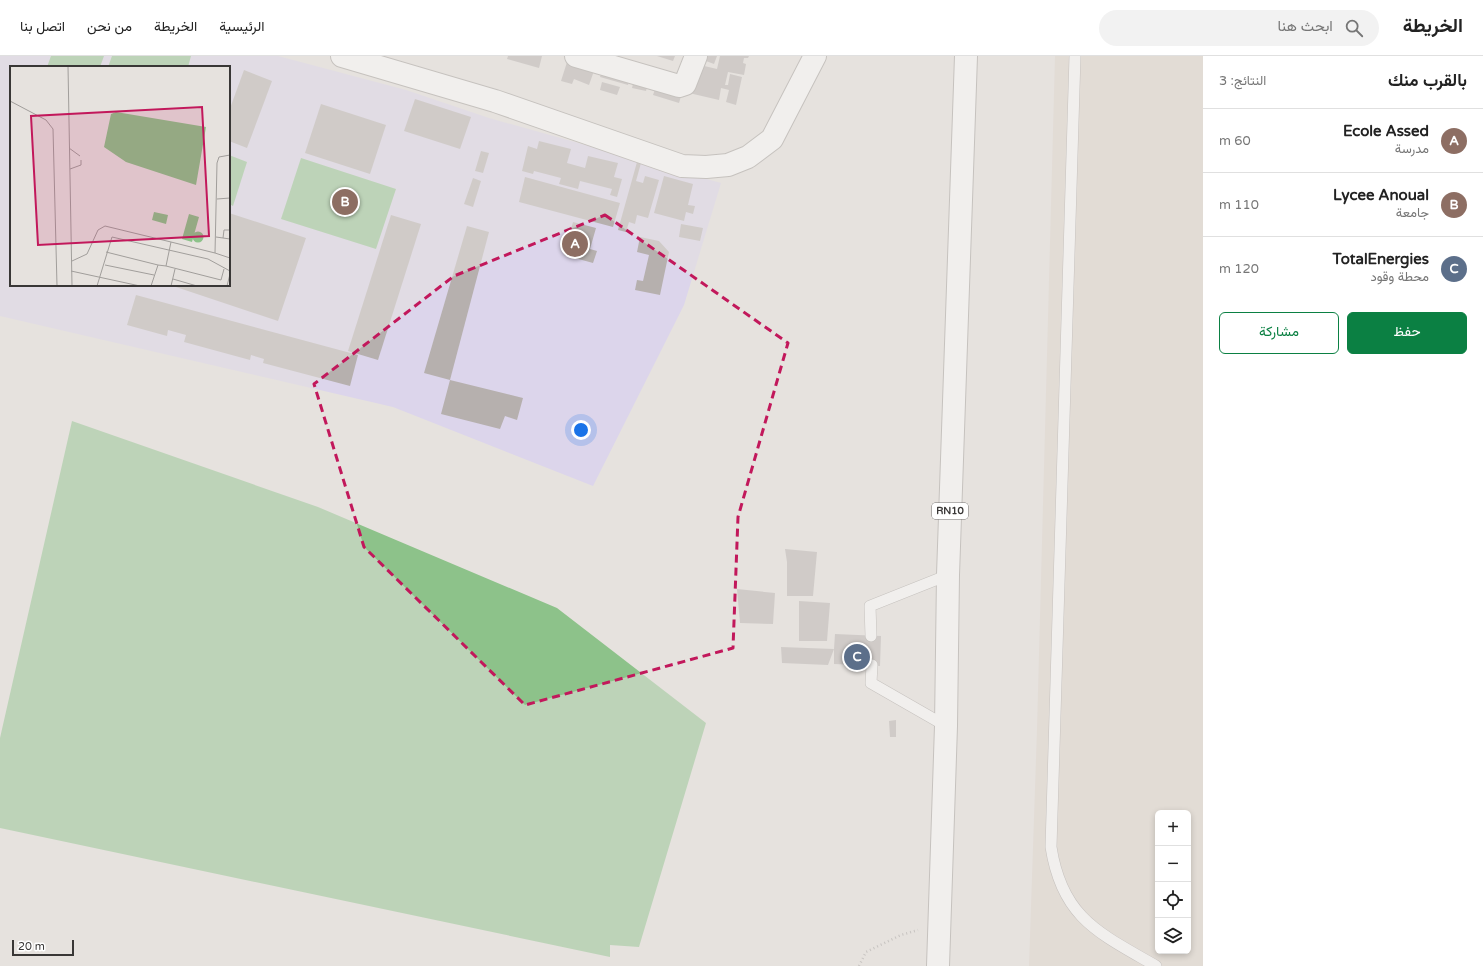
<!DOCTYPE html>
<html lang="ar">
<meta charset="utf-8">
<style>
:root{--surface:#fff;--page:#f2f2f2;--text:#222;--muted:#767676;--line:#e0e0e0;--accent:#0b8043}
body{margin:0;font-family:"Varela Round",Vazirmatn,sans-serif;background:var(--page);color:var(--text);direction:rtl}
.controls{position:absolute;right:12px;bottom:12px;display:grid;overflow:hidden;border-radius:6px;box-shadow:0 2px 6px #0003}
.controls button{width:36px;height:36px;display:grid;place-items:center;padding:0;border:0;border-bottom:1px solid var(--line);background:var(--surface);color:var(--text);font:20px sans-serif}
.scale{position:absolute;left:12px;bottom:10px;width:62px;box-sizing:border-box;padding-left:4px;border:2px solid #393736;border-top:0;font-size:11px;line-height:14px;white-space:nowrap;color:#393736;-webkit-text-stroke:3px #fff;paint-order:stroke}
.you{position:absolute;left:581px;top:374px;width:14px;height:14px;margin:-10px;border:3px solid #fff;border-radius:50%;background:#1a73e8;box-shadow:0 0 0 6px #1a73e833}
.badge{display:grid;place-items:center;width:26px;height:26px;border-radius:50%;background:var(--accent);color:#fff;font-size:13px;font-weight:700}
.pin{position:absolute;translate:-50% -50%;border:2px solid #fff;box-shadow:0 1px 4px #0006}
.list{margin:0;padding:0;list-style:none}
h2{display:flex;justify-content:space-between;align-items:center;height:52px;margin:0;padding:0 16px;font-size:17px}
h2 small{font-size:13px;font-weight:400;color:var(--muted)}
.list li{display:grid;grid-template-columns:26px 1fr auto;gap:12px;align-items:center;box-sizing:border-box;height:64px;padding:0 16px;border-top:1px solid var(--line)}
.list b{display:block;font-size:15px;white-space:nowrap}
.list p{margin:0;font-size:13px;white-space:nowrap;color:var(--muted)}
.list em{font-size:13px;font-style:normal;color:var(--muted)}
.actions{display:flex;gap:8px;padding:12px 16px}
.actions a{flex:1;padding:9px 0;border:1px solid var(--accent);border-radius:6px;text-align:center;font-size:14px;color:var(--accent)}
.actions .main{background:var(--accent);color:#fff}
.icon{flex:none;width:22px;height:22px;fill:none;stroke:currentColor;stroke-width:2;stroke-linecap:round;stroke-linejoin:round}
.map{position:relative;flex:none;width:1203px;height:910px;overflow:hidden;direction:ltr}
header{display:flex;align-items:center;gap:24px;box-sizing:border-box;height:56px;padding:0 20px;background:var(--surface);border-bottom:1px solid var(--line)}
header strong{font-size:19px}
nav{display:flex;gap:22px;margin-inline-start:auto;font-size:14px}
.search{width:280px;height:36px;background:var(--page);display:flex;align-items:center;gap:10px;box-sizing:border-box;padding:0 14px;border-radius:22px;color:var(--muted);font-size:15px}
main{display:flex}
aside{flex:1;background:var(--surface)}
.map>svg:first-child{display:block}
.built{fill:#ded4cb;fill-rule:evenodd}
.education{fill:#dcd5eb;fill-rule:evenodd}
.green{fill:#8dc28a}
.building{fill:#b6b0ae}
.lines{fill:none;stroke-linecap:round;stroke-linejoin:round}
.lane-casing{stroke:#a09c98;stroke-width:12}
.street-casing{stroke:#a09c98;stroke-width:24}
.primary-casing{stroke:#a09c98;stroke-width:24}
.path{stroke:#a4a09e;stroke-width:2.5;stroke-dasharray:1 3;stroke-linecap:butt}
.lane{stroke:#fff;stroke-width:11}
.street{stroke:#fff;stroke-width:22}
.primary{stroke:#fff;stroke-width:22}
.marked{fill:none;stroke:#c2185b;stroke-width:3;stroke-dasharray:8 5;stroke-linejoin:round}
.labels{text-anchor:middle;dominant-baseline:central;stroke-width:4;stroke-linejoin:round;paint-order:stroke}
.shield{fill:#fff;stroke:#747372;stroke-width:1}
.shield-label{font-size:10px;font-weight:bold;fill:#393736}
.inset-road{fill:none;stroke:#a19e9b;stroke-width:1}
.view{fill:#c2185b;fill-opacity:0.15;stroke:#c2185b;stroke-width:2}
.inset-edge{fill:none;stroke:#393736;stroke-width:2}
</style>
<header>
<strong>الخريطة</strong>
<div class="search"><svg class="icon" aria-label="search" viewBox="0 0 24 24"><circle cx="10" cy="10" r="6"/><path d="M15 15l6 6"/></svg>ابحث هنا</div>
<nav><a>الرئيسية</a><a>الخريطة</a><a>من نحن</a><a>اتصل بنا</a></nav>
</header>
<main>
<aside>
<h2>بالقرب منك<small>النتائج: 3</small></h2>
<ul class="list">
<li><span class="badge" style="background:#8d6e63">A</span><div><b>Ecole Assed</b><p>مدرسة</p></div><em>60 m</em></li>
<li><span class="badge" style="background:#8d6e63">B</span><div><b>Lycee Anoual</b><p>جامعة</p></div><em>110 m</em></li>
<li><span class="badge" style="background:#5c6f8a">C</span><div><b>TotalEnergies</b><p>محطة وقود</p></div><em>120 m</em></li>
</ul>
<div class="actions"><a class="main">حفظ</a><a>مشاركة</a></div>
</aside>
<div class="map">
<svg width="1203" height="910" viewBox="0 0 1203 910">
<rect width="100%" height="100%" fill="#e6e2de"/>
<path class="built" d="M 1055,0 L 1203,0 L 1203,910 L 1029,910 L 1037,673 ZM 1158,757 L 1188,757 L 1188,895 L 1158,895 Z"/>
<path class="education" d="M 0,0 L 278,0 L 406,34 L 489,62 L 721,127 L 684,249 L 593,430 L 393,351 L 0,260 ZM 11,11 L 229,11 L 229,229 L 11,229 Z"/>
<g class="green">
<path d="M 51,0 L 104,0 L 100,11 L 47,11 Z"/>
<path d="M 112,0 L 191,0 L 188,11 L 108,11 Z"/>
<path d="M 229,99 L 247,106 L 233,150 L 229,148 Z"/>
<path d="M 301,102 L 396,133 L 376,193 L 281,163 Z"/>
<path d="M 72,365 L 318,451 L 557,552 L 706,667 L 639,891 L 610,889 L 610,901 L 0,772 L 0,682 Z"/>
</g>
<g class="building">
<path d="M 508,0 L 542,0 L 539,12 L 507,3 Z"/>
<path d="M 657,0 L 675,0 L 673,5 Z"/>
<path d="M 699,0 L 717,0 L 714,8 L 698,2 Z"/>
<path d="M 720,0 L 749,0 L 748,2 L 744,2 L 743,7 L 746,8 L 744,19 L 728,16 L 725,29 L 728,29 L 730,18 L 742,21 L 736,49 L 726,46 L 729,34 L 721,32 L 719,44 L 689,37 L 700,9 L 717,13 Z"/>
<path d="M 568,3 L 595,12 L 589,29 L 574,23 L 572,28 L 561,25 Z"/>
<path d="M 603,13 L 631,20 L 628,29 L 600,21 Z"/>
<path d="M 244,14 L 272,25 L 247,92 L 229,85 L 229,55 Z"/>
<path d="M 634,23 L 648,27 L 646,35 L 632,32 Z"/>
<path d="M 602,26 L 620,31 L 617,39 L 600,34 Z"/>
<path d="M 656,30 L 682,37 L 679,47 L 653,39 Z"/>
<path d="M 415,43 L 471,61 L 460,93 L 404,75 Z"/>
<path d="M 321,48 L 386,69 L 370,118 L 305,97 Z"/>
<path d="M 539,85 L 571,93 L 567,107 L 585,112 L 588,100 L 618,107 L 614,121 L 622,123 L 617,141 L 610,139 L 612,133 L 580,125 L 578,133 L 559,128 L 561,122 L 534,115 L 533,118 L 522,115 L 528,90 L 537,93 Z"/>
<path d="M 481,95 L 489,97 L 483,117 L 475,115 Z"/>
<path d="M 637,106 L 641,107 L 636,125 L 643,127 L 645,120 L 659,124 L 648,162 L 637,159 L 635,168 L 629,166 L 626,176 L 618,174 Z"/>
<path d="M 664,120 L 693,128 L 688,149 L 695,150 L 693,158 L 686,156 L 684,165 L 654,157 Z"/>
<path d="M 525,121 L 620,147 L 613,171 L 519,146 Z"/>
<path d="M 473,122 L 481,125 L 473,151 L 464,148 Z"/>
<path d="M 229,157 L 306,182 L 278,265 L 176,231 L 177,229 L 229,229 Z"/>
<path d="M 391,159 L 421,168 L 378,304 L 348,295 Z"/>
<path d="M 573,166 L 596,172 L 590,193 L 597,195 L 593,207 L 564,199 Z"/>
<path d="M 681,168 L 703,172 L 700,185 L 679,181 Z"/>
<path d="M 467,170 L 489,176 L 450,324 L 424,317 Z"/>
<path d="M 640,181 L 659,185 L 669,196 L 660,239 L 635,234 L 637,224 L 643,225 L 649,199 L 637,196 Z"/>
<path d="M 136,239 L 358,299 L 350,330 L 263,307 L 264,303 L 251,299 L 250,304 L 184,286 L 186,279 L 168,274 L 167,280 L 127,269 Z"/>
<path d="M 450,324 L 523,342 L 517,364 L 505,360 L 500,373 L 441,358 Z"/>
<path d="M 785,493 L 817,496 L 813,540 L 787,540 L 787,506 Z"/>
<path d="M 737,533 L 775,537 L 773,568 L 740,567 Z"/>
<path d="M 799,545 L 830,547 L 827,585 L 799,585 Z"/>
<path d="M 835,578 L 881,580 L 880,610 L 834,608 L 834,593 L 828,609 L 782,607 L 781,591 L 834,593 Z"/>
<path d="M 896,664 L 896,681 L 890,681 L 889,665 Z"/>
</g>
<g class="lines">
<defs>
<g id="lane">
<path d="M 1075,0 L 1051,791 C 1062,862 1099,877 1156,910"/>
<path d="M 871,580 L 870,550 L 948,519"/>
<path d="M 872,609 L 871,627 L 946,670"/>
</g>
<g id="street">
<path d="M 342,0 L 495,45 L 682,110 L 706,111 L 728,109 L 748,101 L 772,83 L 815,0"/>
<path d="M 576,0 L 679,30 L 685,28 L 696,0"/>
</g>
<path id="primary" d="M 938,910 L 946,670 L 948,519 L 966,0"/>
</defs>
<use href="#lane" class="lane-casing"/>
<use href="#street" class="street-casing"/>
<use href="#primary" class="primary-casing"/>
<path class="path" d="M 859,910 L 866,896 L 901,879 L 918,874"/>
<use href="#lane" class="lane"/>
<use href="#street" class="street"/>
<use href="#primary" class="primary"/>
</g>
<path d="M0 0H1203V910H0ZM 605,159 L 788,287 L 738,461 L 733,592 L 525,649 L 364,491 L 314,328 L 454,220 Z" fill="#e6e2de" fill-opacity=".55" fill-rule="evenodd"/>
<path class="marked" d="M 605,159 L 788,287 L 738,461 L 733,592 L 525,649 L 364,491 L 314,328 L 454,220 Z"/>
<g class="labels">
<rect class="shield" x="932" y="447" width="36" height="16" rx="3"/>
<g class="shield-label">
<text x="950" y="455">RN10</text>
</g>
</g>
<g transform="translate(10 10)">
<rect width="220" height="220" fill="#e6e2de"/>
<path d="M 106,46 L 196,61 L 186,119 L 116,96 L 94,81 L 101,48 ZM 144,146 L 158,149 L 156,158 L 142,154 ZM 179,148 L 189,151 L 182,176 L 172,173 ZM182.5 171a5.5 5.5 0 1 1 11 0a5.5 5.5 0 1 1-11 0Z" fill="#8dc28a"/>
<path class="inset-road" d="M 58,0 L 62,220M 0,35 L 36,54 L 43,63 L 47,220M 59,82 L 70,90M 60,103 L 71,99 L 71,94M 207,133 L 220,132M 206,171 L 220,173M 213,172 L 214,164 L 220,164M 161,176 L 205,187 L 207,97 L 209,91 L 220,89M 96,186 L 148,199M 205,187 L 220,192M 62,195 L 77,188 L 88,164 L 95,160 L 161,176 L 156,200 L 148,199 L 141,220M 95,199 L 144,209M 156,200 L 211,214 L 214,203M 61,205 L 130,220M 163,213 L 187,220M 87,220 L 102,171 L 198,193 L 220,205M 161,220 L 165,203M 217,220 L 220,208"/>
<path class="view" d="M 192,41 L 199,170 L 28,179 L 21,50 Z"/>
<rect width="220" height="220" class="inset-edge"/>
</g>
</svg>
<div class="controls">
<button>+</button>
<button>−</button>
<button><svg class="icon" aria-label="locate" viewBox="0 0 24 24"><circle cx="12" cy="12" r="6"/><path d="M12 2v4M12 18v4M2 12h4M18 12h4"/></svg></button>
<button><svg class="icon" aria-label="layers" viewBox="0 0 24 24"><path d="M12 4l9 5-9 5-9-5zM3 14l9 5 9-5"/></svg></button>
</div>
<div class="scale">20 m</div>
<div class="you"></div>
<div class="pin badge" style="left:575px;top:188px;background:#8d6e63">A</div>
<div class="pin badge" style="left:345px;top:146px;background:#8d6e63">B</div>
<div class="pin badge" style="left:857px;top:601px;background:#5c6f8a">C</div>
</div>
</main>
